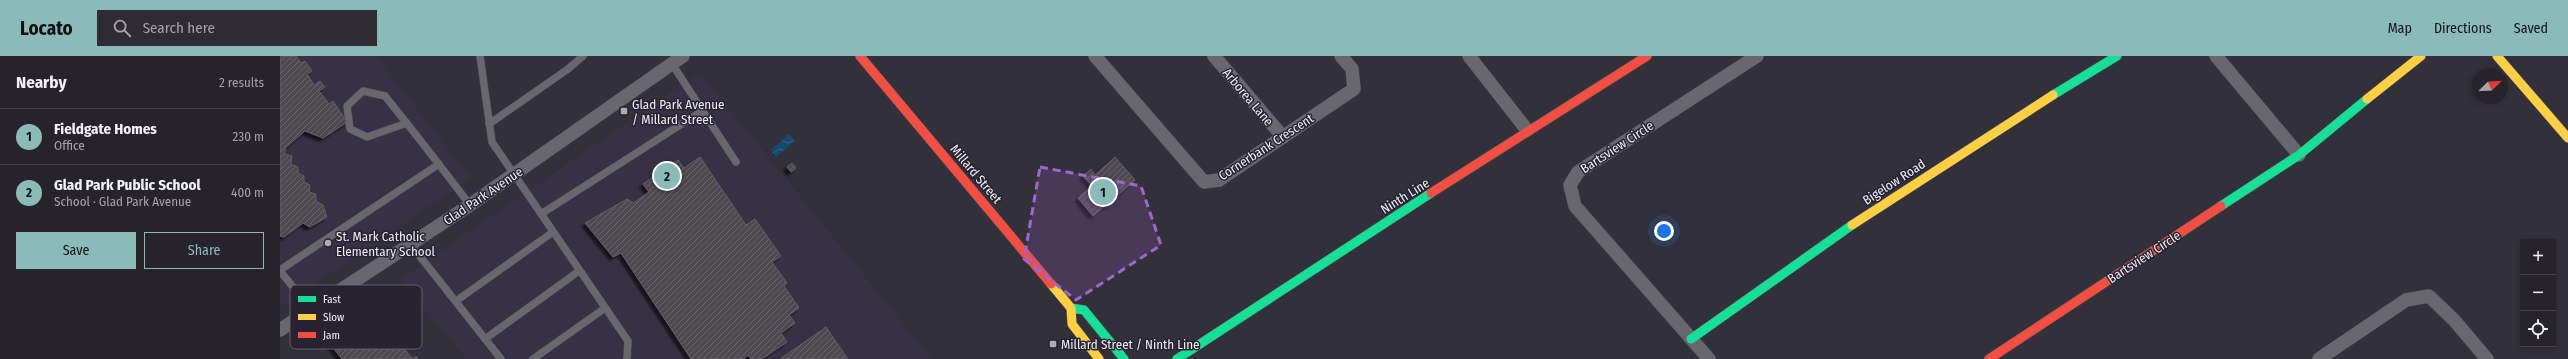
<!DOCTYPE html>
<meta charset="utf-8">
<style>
:root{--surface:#26242a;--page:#2e2c32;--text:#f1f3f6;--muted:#a4a4a8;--line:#424147;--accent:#8bbbb9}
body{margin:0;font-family:"Fira Sans Condensed",sans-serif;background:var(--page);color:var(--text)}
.controls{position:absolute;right:12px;bottom:12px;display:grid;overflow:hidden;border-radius:0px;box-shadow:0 2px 6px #0003}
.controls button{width:36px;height:36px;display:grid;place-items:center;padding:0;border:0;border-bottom:1px solid var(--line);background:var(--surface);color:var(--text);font:20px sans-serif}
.compass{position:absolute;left:2192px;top:12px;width:36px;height:36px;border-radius:50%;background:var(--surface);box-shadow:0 2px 6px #0003;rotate:66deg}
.you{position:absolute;left:1384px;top:175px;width:14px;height:14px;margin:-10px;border:3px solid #fff;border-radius:50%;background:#1a73e8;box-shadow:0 0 0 6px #1a73e833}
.badge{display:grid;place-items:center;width:26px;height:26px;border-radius:50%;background:var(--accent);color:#111;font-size:13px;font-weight:700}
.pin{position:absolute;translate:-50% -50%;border:2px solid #fff;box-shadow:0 1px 4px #0006}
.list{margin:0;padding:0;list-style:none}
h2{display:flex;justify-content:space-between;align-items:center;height:52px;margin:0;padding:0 16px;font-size:17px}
h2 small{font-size:13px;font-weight:400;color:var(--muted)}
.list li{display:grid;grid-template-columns:26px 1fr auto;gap:12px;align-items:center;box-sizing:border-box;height:56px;padding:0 16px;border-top:1px solid var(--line)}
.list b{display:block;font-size:15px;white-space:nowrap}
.list p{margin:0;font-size:13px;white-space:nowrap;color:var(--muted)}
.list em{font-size:13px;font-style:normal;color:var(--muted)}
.actions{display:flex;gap:8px;padding:12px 16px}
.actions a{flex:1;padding:9px 0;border:1px solid var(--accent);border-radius:0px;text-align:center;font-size:14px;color:var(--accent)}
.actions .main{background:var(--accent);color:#111}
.icon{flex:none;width:22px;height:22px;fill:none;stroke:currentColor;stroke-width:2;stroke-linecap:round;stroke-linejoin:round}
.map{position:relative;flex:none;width:2288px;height:303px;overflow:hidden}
header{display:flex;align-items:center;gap:24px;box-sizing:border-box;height:56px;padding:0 20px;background:var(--accent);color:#111}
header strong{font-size:19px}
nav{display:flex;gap:22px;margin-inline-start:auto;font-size:14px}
.search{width:280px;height:36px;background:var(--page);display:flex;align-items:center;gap:10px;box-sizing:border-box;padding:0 14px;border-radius:0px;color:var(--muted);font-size:15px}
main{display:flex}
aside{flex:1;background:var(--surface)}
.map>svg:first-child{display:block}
.built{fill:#363144}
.water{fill:url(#water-waves)}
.building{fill:url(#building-hatch);stroke:#605d63;filter:url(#shadow)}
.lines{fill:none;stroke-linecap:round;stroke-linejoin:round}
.lane-casing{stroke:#514f57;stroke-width:8}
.street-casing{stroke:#514f57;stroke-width:14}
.fast-casing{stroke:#514f57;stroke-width:10}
.slow-casing{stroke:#514f57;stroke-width:10}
.jam-casing{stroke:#514f57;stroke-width:10}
.lane{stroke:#69676e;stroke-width:7}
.street{stroke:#69676e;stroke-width:13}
.fast{stroke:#16e098;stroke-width:9}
.slow{stroke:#ffcf43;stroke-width:9}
.jam{stroke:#f24e42;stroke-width:9}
.marked{fill:#9e66d0;fill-opacity:0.2;stroke:#9e66d0;stroke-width:3;stroke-dasharray:8 5;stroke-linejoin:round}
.poi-dot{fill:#adabb4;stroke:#272331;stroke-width:1.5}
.labels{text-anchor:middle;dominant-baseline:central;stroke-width:3;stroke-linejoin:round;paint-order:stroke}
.street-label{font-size:13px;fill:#efedf7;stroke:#272331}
.poi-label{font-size:13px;fill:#efedf7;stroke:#272331;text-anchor:start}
.key{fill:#272331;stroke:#63606c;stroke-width:1}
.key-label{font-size:11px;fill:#efedf7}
</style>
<header>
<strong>Locato</strong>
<div class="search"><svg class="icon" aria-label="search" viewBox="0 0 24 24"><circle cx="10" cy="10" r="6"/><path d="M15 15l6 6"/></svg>Search here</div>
<nav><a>Map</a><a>Directions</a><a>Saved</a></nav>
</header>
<main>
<aside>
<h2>Nearby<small>2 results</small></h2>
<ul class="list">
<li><span class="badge">1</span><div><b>Fieldgate Homes</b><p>Office</p></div><em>230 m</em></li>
<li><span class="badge">2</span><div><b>Glad Park Public School</b><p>School · Glad Park Avenue</p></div><em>400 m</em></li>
</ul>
<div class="actions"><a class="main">Save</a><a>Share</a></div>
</aside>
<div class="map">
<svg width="2288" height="303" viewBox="0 0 2288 303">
<defs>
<pattern id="water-waves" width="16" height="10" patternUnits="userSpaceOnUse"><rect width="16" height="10" fill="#144a73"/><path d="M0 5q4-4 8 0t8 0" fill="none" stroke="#366488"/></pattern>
<pattern id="building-hatch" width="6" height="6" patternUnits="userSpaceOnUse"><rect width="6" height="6" fill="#4d4a50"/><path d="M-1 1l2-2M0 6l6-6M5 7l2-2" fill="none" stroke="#67646a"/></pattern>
<filter id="shadow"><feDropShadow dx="-3.5" dy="3.5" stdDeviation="1" flood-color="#0009"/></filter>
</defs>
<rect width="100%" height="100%" fill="#323038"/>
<g class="built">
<path d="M 0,0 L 96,0 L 191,122 L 0,252 Z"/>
<path d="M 420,16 L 652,303 L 186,303 L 120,223 Z"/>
</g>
<path class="water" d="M 509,78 L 515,85 L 496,101 L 491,94 Z"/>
<g class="building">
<path d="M 0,0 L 16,0 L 21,7 L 25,5 L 32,15 L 27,18 L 34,29 L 40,25 L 45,31 L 39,35 L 49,48 L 53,45 L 67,66 L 43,82 L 25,75 L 5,92 L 5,98 L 12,100 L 11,108 L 18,111 L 18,117 L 24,120 L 24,126 L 30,129 L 29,136 L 36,138 L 36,145 L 43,149 L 47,161 L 30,171 L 23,167 L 4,181 L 0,180 Z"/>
<path d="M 420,101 L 466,169 L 475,163 L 501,200 L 492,206 L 507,227 L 504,230 L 519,252 L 509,259 L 515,267 L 501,277 L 507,286 L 482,303 L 471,303 L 468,299 L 463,303 L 411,303 L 341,197 L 333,201 L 305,167 L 347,143 L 353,147 L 369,136 L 363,128 L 398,104 L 404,112 Z"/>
<path d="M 835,101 L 855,124 L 813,160 L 798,142 L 812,130 L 803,120 L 811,113 L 815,119 Z"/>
<path d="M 512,107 L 516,112 L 511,116 L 507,111 Z"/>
<path d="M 81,263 L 104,291 L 115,282 L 133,303 L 136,300 L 138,303 L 62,303 L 50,288 Z"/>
<path d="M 546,271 L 568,303 L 500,303 Z"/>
</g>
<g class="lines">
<defs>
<g id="lane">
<path d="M 200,0 L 212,86 L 348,285 L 347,303"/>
<path d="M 392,8 L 456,106"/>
<path d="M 127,67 L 87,81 L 70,73 L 67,50 L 83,35 L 105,40 C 134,76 162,112 190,149"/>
<path d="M 209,68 L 288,13 L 303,0"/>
<path d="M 261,158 L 422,55"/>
<path d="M 131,189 L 221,303"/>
<path d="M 0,214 L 159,108"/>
<path d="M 0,215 L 31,253"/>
<path d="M 176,245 L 273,176"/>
<path d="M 205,283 L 299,215"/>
<path d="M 253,303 L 325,252"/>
</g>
<g id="street">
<path d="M 815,0 L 924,126 L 939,124 L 1074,33 L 1072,13 L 1061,0"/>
<path d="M 934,0 L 1003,81"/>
<path d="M 1189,0 L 1247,74"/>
<path d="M 1936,0 L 2019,99"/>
<path d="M 0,274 L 190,149 L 403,0"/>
<path d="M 1429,303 L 1295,150 L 1290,129 L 1298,116 L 1477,0"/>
<path d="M 2039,303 L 2126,244 L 2149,240 L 2174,264 L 2207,303"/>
</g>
<g id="fast">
<path d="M 1773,39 L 1837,0"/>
<path d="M 1941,150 L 2019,99 L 2087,43"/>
<path d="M 791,252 L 804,254 L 844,303"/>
<path d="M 1411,283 L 1572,169"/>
<path d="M 897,303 L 1151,137"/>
</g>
<g id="slow">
<path d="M 2217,0 L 2288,82"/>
<path d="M 2087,43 L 2141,0"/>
<path d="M 1572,169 L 1773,39"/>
<path d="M 771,228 L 791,252 L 792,268 L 819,303"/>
</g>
<g id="jam">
<path d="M 580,0 L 771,228"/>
<path d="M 1151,137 L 1367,0"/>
<path d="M 1709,303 L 1941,150"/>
</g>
</defs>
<use href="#lane" class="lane-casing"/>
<use href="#street" class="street-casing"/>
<use href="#fast" class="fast-casing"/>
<use href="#slow" class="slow-casing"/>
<use href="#jam" class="jam-casing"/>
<use href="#lane" class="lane"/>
<use href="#street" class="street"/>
<use href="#fast" class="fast"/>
<use href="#slow" class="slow"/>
<use href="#jam" class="jam"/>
</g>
<path class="marked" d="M 760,111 L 861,130 L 881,189 L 796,244 L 744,203 Z"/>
<g class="poi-dot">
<rect x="340" y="51" width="8" height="8" rx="2"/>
<circle cx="48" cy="187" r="4"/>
<rect x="769" y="284" width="8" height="8" rx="2"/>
</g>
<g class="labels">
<g class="street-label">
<text transform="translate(968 41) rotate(50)">Arborea Lane</text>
<text transform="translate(986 91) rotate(-33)">Cornerbank Crescent</text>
<text transform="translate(1337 91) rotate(-33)">Bartsview Circle</text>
<text transform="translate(696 118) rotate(50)">Millard Street</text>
<text transform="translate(1614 126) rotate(-33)">Bigelow Road</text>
<text transform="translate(203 140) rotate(-34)">Glad Park Avenue</text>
<text transform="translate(1125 140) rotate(-32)">Ninth Line</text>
<text transform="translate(1864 201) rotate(-33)">Bartsview Circle</text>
</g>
<g class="poi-label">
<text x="352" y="48">Glad Park Avenue<tspan x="352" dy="15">/ Millard Street</tspan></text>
<text x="56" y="180">St. Mark Catholic<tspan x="56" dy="15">Elementary School</tspan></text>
<text x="781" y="288">Millard Street / Ninth Line</text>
</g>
</g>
<rect x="10" y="229" width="132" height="64" rx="6" class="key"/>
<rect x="18" y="240" width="18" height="6" fill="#16e098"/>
<rect x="18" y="258" width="18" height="6" fill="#ffcf43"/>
<rect x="18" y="276" width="18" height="6" fill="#f24e42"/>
<g class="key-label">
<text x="43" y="247">Fast</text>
<text x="43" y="265">Slow</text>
<text x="43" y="283">Jam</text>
</g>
</svg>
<div class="controls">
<button>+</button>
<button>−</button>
<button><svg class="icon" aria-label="locate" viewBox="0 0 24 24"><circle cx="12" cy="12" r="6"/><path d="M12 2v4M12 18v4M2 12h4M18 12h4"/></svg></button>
</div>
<svg class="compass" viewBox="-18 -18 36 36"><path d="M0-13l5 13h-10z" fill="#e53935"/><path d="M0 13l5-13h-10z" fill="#a4a4a8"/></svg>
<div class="you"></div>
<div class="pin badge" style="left:823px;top:136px">1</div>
<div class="pin badge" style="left:387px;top:120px">2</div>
</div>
</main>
